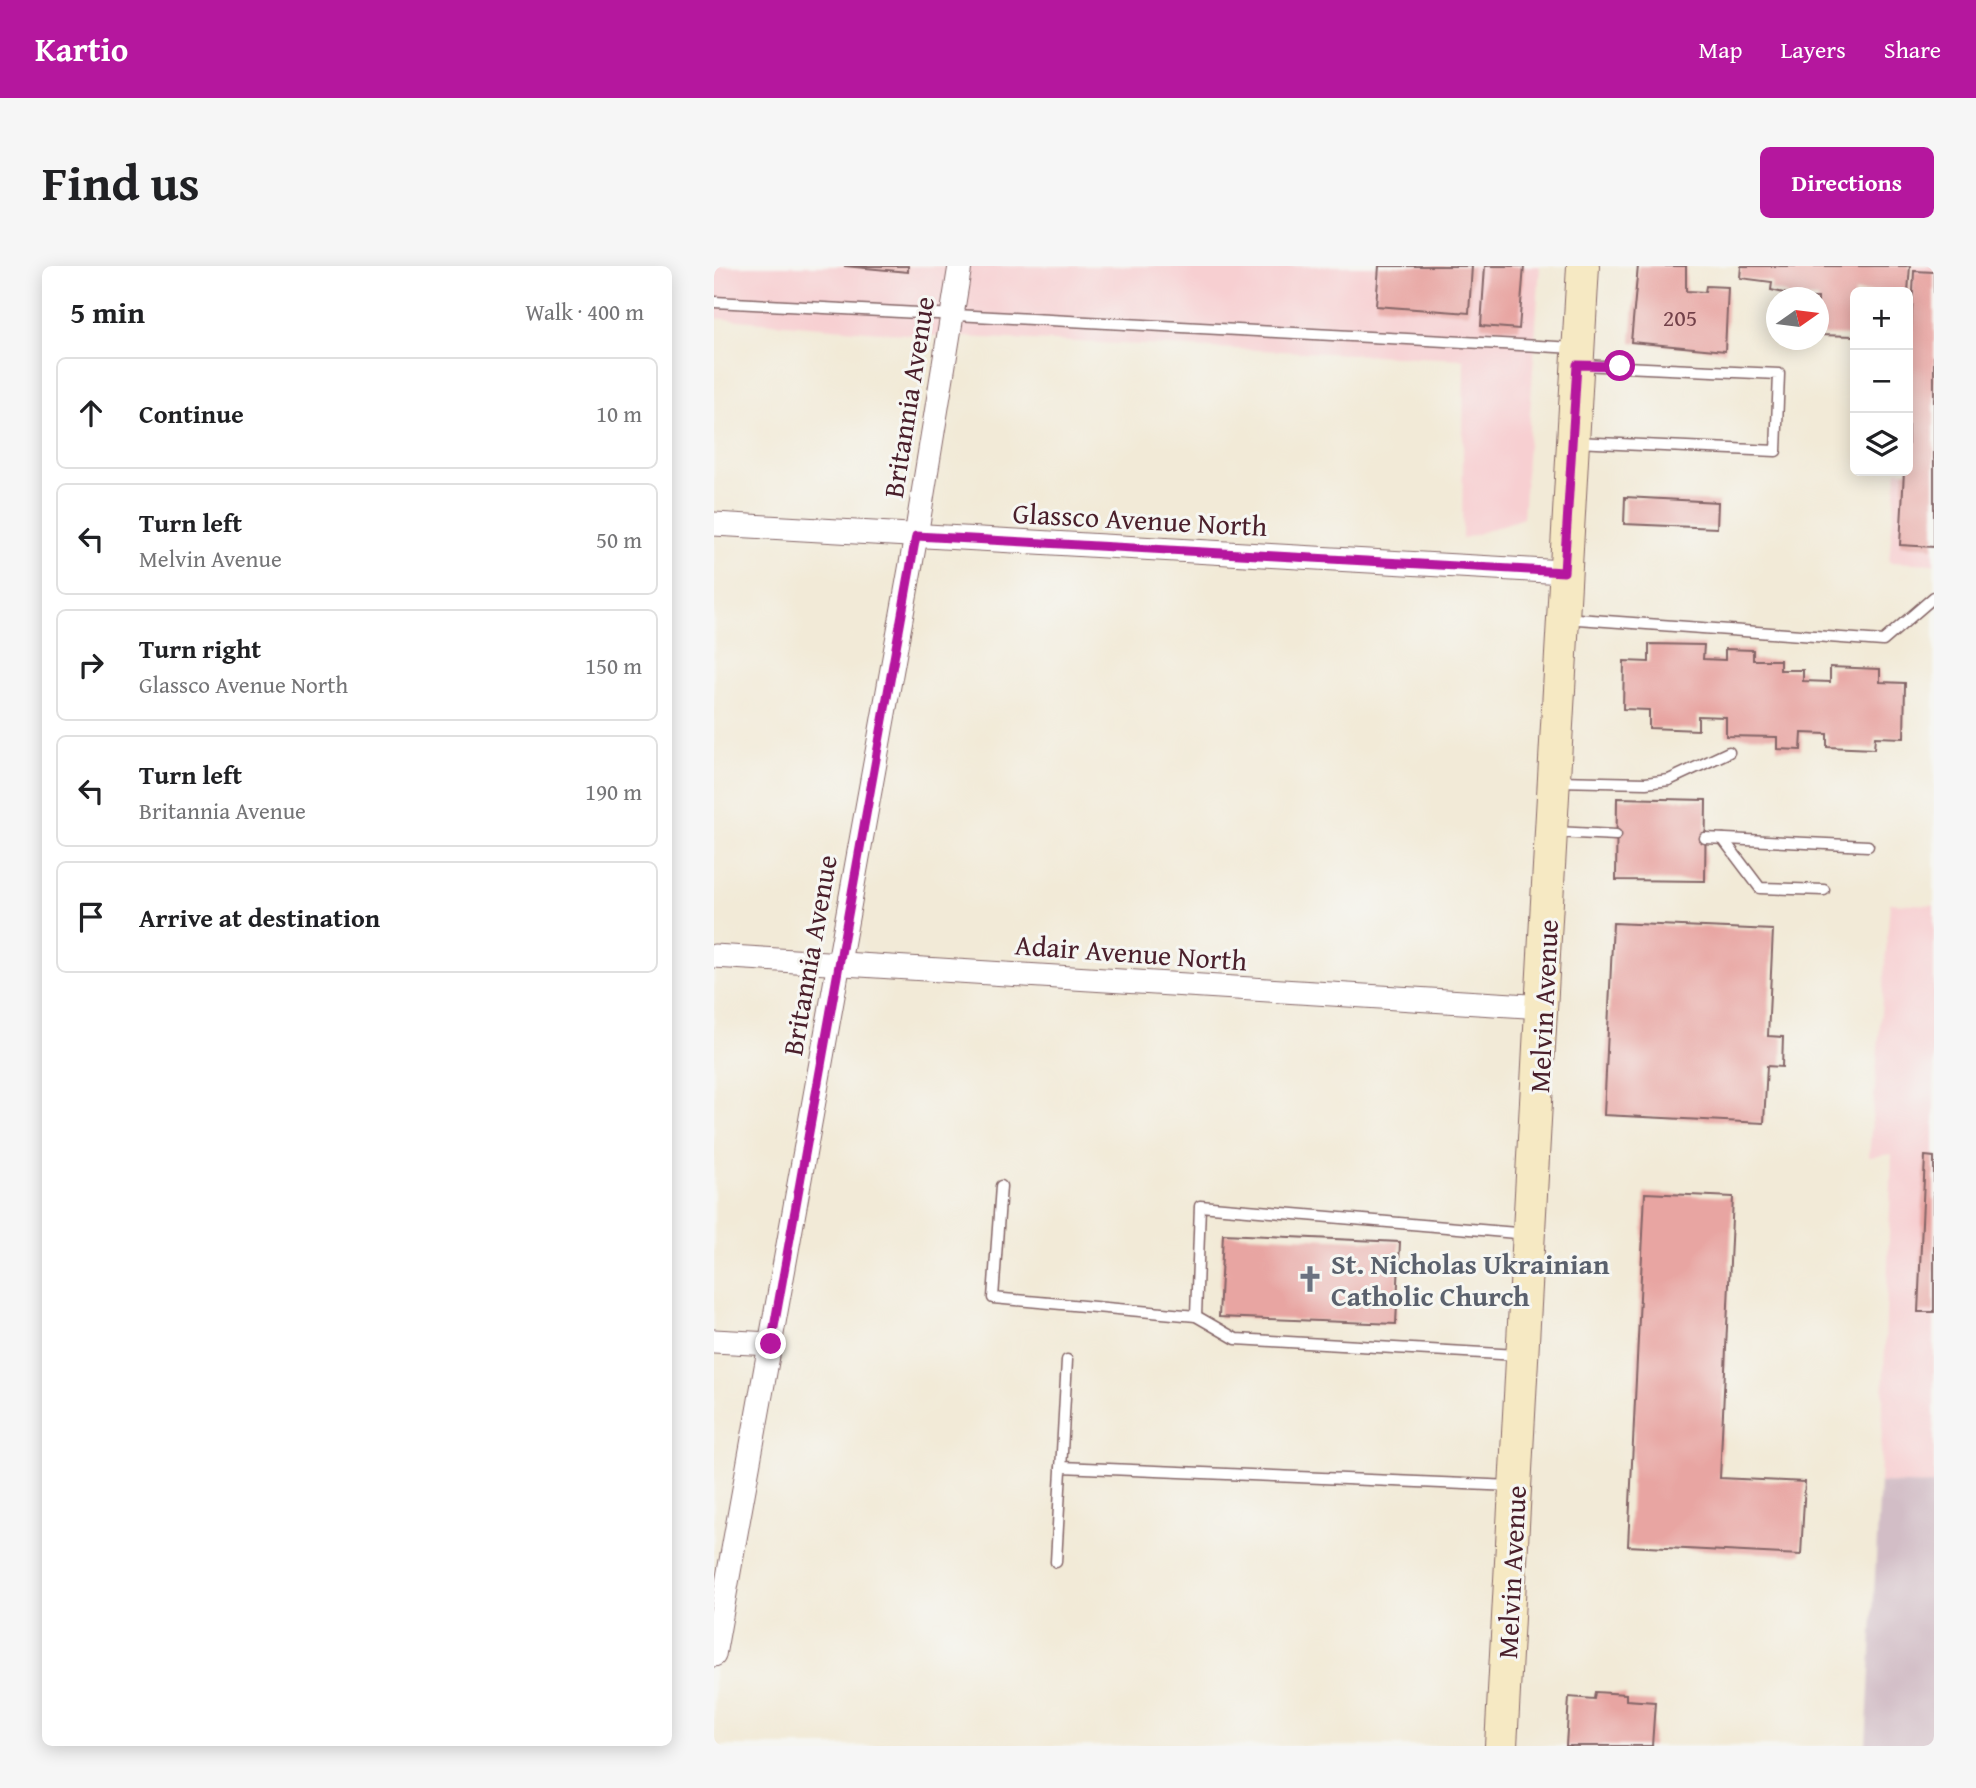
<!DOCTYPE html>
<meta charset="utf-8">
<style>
:root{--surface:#fff;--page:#f6f6f6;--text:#202124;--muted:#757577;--line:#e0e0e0;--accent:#b5179e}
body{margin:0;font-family:"Gentium Book Plus",serif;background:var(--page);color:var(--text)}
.controls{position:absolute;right:21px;top:21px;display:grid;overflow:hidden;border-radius:10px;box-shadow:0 4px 18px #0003}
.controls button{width:63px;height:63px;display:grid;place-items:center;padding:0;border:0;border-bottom:2px solid var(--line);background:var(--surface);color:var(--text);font:35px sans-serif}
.compass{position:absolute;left:1052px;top:21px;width:63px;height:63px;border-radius:50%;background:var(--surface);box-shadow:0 4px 18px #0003;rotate:76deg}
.stop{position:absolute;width:21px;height:21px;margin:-16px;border:5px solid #b5179e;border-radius:50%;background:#fff}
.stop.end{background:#b5179e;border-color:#fff;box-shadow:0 2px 7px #0008}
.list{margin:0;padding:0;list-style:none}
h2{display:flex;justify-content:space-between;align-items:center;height:91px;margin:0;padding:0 28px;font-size:30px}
h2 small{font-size:23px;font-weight:400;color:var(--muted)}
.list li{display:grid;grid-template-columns:46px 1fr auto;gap:21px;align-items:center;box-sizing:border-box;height:112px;margin:0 14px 14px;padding:0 14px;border:2px solid var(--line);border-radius:10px}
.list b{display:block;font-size:26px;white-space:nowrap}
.list p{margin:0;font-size:23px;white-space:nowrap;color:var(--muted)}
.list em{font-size:23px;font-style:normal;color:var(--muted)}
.icon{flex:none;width:38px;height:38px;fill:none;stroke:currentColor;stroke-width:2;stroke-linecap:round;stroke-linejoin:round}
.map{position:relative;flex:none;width:1220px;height:1480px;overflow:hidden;border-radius:10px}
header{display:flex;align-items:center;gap:42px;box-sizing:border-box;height:98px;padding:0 35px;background:var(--accent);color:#fff}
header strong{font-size:33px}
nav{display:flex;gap:38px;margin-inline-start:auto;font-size:24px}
.intro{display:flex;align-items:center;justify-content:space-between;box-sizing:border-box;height:168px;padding:0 42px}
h1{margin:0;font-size:49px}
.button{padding:18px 32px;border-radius:10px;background:var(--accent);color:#fff;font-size:24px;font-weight:700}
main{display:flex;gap:42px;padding:0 42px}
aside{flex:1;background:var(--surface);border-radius:10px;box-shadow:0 4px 18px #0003}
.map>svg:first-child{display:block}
.built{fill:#f7cfd1}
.industrial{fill:#d2bdc6}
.building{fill:#e8a5a2}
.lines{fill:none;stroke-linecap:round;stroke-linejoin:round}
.lane-casing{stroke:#856667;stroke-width:13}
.street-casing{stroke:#856667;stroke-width:25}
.secondary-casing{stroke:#856667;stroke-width:34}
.lane{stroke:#fff;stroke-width:10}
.street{stroke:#fff;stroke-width:23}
.secondary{stroke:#f6e9c3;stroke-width:32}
.route{stroke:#b5179e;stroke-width:9}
.labels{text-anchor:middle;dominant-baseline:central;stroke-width:6;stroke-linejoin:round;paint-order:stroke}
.number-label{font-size:24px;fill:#724049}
.street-label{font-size:28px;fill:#4a1f2b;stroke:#f6f6f2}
.worship-label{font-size:28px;font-weight:bold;fill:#5b616d;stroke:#f6f6f2;text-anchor:start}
</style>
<header>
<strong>Kartio</strong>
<nav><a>Map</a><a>Layers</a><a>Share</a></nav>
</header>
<div class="intro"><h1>Find us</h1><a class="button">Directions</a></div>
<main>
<aside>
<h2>5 min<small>Walk · 400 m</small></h2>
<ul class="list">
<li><svg class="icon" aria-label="ahead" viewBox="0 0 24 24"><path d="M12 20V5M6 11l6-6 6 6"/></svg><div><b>Continue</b></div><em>10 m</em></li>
<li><svg class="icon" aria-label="left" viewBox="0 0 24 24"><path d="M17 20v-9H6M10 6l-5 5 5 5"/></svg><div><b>Turn left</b><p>Melvin Avenue</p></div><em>50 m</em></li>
<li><svg class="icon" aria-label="right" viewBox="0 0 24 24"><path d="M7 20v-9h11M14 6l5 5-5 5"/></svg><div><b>Turn right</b><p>Glassco Avenue North</p></div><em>150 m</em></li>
<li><svg class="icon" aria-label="left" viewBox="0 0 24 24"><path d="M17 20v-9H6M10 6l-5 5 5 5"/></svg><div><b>Turn left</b><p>Britannia Avenue</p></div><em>190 m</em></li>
<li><svg class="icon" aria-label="arrive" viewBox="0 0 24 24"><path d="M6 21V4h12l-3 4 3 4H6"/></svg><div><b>Arrive at destination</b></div></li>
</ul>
</aside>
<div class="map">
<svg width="1220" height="1480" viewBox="0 0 1220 1480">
<rect width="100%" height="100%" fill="#f6f6f2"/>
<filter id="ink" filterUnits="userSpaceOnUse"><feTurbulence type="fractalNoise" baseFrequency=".0143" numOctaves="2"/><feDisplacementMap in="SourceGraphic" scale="14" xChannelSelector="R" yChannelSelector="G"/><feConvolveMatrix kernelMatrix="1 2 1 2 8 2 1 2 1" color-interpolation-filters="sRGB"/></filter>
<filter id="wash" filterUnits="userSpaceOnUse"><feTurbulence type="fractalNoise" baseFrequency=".00686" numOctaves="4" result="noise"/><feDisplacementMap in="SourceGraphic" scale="28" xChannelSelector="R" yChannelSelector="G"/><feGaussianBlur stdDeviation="1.57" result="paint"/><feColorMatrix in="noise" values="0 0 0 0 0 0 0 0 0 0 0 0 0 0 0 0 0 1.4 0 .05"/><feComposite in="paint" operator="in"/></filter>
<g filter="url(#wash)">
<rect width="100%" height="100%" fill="#f2ead7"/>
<g class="built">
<path d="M 0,0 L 826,0 L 809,252 L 748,273 L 750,93 L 202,69 L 0,52 Z"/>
<path d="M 1199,0 L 1220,0 L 1220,298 L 1175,296 L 1183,205 L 1194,205 L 1194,67 Z"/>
<path d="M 1176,637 L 1220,639 L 1220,1219 L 1166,1217 L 1178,888 L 1155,891 Z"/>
</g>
<path class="industrial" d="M 1166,1217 L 1220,1219 L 1220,1480 L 1152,1480 Z"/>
<g id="blocks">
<g class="building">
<path d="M 130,0 L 194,0 L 194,6 Z"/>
<path d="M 665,0 L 758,0 L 755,47 L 662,40 Z"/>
<path d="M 771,0 L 810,0 L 805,63 L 767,60 Z"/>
<path d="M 924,0 L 972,0 L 972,25 L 991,26 L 992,20 L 1014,21 L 1011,85 L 917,76 Z"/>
<path d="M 1027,0 L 1196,0 L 1194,26 L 1141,26 L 1141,70 L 1104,69 L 1104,32 L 1074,32 L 1074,28 L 1057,24 L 1058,16 L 1026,12 Z"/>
<path d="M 1200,5 L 1220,6 L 1220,281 L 1186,279 L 1190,205 L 1194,205 L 1194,129 Z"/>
<path d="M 911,231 L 1004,236 L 1003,262 L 910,258 Z"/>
<path d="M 935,378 L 990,379 L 989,393 L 1011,394 L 1011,383 L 1039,384 L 1039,394 L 1066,394 L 1066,404 L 1089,404 L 1089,415 L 1116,416 L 1116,401 L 1166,403 L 1166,416 L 1191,417 L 1190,472 L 1161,471 L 1160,483 L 1113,481 L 1113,468 L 1088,467 L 1087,484 L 1063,483 L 1063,471 L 1012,470 L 1012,451 L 984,450 L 984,464 L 935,462 L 935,444 L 909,443 L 910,395 L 935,396 Z"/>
<path d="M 903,532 L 992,534 L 991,615 L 902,614 Z"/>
<path d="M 899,657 L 1059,664 L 1054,770 L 1069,771 L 1068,801 L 1053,800 L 1050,857 L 890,849 Z"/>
<path d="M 1211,890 L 1220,891 L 1220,1046 L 1204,1046 Z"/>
<path d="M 931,927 L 1019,931 L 1006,1212 L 1091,1216 L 1087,1289 L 914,1280 Z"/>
<path d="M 509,968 L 686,976 L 682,1058 L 505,1051 Z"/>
<path d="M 881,1426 L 912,1428 L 912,1434 L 941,1436 L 938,1480 L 852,1480 L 855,1431 L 880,1433 Z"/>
</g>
</g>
</g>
<g filter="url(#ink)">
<use href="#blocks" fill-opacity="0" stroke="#856667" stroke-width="2"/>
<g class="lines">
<defs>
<g id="lane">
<path d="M 0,36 L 861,82"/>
<path d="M 861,176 L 1062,185 L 1065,108 L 866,99"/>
<path d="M 850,352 L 1169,375 L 1220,331"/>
<path d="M 843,515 L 932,517 L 955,514 L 1015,486"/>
<path d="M 841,566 L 902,569"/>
<path d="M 991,572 L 1154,580"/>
<path d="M 1009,573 L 1046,622 L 1110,624"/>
<path d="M 287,920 L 279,1032 L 482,1050 L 522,1073 L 804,1089"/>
<path d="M 482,1050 L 486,940 L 814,968"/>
<path d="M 347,1201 L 799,1220"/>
<path d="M 342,1296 L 353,1094"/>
</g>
<g id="street">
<path d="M 0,258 L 850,306"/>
<path d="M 0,690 L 830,741"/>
<path d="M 0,1075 L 57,1078"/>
<path d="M 0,1389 L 202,270 L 246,0"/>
</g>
<path id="secondary" d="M 787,1480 C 815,987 839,493 869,0"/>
</defs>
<use href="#lane" class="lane-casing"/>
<use href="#street" class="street-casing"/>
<use href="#secondary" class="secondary-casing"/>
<use href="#lane" class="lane"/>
<use href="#street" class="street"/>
<use href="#secondary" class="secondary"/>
</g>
</g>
<g class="lines" filter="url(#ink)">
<path class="route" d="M 57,1078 L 202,270 L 850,306 L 863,99 L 906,100"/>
</g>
<defs>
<symbol id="church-bare" viewBox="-9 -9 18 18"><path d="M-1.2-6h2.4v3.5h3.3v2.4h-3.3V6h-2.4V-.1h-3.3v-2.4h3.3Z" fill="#6b7280" stroke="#f6f6f2" stroke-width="2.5" paint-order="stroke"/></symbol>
</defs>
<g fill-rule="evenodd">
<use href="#church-bare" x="577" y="994" width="38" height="38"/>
</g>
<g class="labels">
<g class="number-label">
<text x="966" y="51">205</text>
</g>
<g class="street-label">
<text transform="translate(194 131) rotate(-81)">Britannia Avenue</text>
<text transform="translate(426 253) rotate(3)">Glassco Avenue North</text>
<text transform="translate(417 686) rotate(4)">Adair Avenue North</text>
<text transform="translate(95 689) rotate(-80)">Britannia Avenue</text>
<text transform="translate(829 740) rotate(-87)">Melvin Avenue</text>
<text transform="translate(797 1306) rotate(-87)">Melvin Avenue</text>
</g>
<g class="worship-label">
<text x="617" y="997">St. Nicholas Ukrainian<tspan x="617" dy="32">Catholic Church</tspan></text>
</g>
</g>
</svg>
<div class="controls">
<button>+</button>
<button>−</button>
<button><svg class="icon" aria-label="layers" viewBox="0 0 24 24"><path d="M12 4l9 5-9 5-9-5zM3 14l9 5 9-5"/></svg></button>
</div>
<svg class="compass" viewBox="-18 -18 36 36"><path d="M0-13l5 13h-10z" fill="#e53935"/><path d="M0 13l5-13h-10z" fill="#757577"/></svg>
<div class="stop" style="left:906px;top:100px"></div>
<div class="stop end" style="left:57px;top:1078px"></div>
</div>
</main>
